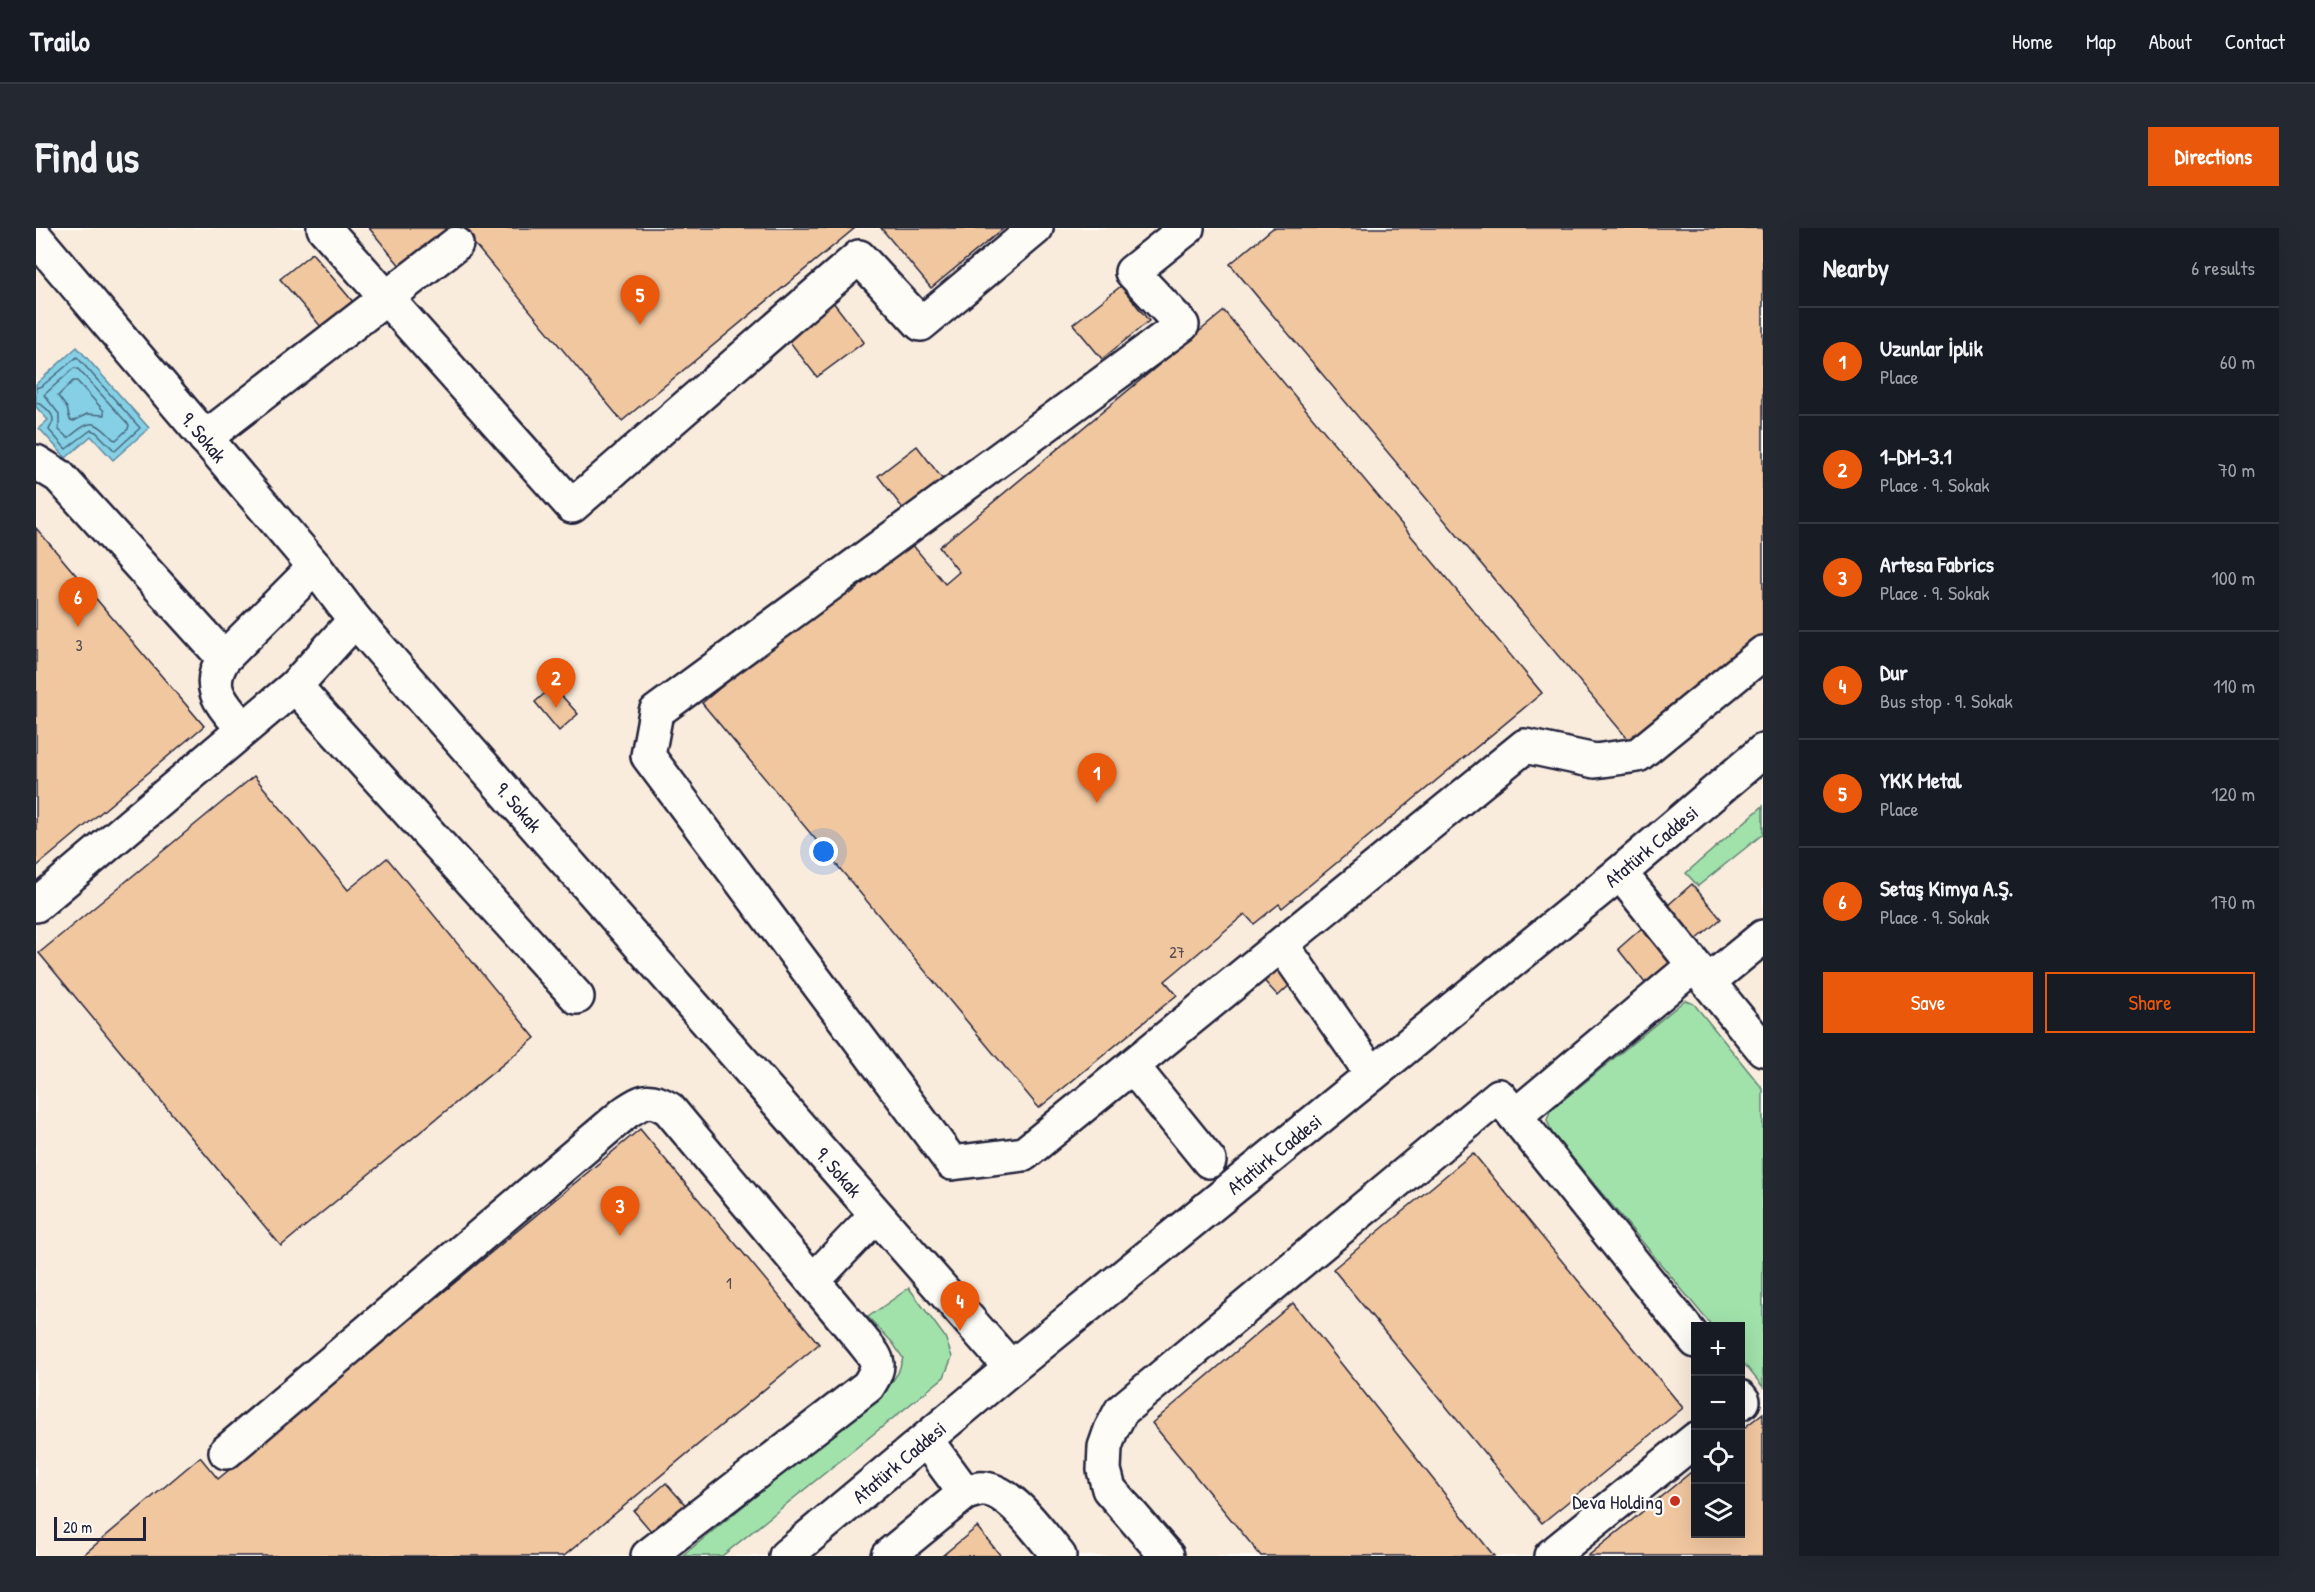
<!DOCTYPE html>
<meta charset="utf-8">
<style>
:root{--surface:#171b24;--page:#242831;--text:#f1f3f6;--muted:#9ea1a6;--line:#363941;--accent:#ea580c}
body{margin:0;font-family:"Patrick Hand",sans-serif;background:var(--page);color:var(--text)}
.controls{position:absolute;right:18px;bottom:18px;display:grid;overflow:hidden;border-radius:0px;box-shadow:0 6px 24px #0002}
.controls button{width:54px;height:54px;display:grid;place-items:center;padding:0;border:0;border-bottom:2px solid var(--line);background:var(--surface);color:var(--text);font:30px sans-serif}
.scale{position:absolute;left:18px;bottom:15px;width:92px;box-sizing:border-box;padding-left:6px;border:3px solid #22223b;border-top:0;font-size:16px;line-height:21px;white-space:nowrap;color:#22223b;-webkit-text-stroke:4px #fdfcf7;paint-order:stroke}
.you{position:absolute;left:788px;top:624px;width:21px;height:21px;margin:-15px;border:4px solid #fff;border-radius:50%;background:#1a73e8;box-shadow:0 0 0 9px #1a73e833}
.badge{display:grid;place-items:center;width:39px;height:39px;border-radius:50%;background:var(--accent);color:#fff;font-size:20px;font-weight:700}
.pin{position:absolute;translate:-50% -50px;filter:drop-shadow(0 2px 3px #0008)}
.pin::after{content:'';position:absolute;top:32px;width:21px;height:18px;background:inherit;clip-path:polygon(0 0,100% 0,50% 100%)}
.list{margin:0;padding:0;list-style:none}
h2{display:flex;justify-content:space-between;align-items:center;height:78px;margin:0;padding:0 24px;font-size:26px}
h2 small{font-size:20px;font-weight:400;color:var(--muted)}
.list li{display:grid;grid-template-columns:39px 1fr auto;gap:18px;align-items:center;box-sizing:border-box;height:108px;padding:0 24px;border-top:2px solid var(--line)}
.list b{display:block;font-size:22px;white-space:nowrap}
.list p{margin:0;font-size:20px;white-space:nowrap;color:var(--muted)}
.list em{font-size:20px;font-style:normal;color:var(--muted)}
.actions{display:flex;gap:12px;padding:18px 24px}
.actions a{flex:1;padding:14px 0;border:2px solid var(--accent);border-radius:0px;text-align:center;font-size:21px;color:var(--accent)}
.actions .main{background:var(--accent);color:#fff}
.icon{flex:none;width:33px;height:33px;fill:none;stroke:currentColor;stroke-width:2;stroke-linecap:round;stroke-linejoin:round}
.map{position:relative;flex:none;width:1727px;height:1328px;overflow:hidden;border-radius:0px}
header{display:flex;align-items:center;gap:36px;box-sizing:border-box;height:84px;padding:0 30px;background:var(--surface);border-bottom:2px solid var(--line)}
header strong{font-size:28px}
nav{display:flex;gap:33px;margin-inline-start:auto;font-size:21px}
.intro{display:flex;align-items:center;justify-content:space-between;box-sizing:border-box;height:144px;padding:0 36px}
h1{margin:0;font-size:42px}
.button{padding:15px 27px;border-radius:0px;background:var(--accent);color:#fff;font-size:21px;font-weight:700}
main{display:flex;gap:36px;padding:0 36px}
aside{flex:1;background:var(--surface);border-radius:0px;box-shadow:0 6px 24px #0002}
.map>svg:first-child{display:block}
.built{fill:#f9ecdd;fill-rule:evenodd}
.green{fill:#a1e2ab;stroke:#628273;stroke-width:1.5}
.water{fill:#85d0e5;stroke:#5d8aa1;stroke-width:1.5}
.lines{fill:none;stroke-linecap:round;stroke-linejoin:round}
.shore{stroke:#4a687f;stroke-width:1.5}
.building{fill:#f1c7a0;stroke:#22223b;stroke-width:1.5}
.minor-casing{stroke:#22223b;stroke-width:38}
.minor{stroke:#fdfcf7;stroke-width:33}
.poi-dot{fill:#c8321e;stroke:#fdfcf7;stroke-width:2}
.labels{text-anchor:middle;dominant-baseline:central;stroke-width:4.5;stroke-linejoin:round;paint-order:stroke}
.number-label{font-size:16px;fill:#564b54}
.street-label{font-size:20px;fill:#22223b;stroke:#fdfcf7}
.poi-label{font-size:20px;fill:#22223b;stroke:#fdfcf7;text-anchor:end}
</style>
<header>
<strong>Trailo</strong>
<nav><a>Home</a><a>Map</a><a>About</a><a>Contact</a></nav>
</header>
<div class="intro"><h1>Find us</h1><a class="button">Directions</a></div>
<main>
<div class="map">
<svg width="1727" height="1328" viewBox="0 0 1727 1328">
<rect width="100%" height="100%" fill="#fdfcf7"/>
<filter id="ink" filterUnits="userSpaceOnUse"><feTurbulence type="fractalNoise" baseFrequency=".0167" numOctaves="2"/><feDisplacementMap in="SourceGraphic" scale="12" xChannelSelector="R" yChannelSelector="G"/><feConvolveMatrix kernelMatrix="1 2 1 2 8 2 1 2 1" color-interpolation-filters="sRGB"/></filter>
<g filter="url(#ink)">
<path class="built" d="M 0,0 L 1727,0 L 1727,1328 L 0,1328 ZM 1660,1098 L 1704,1098 L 1704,1306 L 1660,1306 Z"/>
<g class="green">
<path d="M 1727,578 L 1727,606 L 1662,658 L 1650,645 Z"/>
<path d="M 1649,772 L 1658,776 L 1727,861 L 1727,1159 L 1705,1132 L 1704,1098 L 1676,1098 L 1516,905 L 1511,892 L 1514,883 Z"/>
<path d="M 873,1060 L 909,1109 L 916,1129 L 908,1149 L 686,1328 L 646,1328 L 851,1161 L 862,1145 L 867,1130 L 856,1114 L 832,1089 Z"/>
</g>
<path class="water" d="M 41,119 L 113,200 L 77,232 L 55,208 L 30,230 L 3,200 L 12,192 L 0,179 L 0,156 Z"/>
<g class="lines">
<g class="shore">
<path d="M 38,140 L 42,141 L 93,197 L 92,201 L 80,212 L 77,211 C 56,189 54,193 32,210 L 23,202 L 23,186 L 8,167 Z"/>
<path d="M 37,153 L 41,153 L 68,183 L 68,187 L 51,186 L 38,193 L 34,192 L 31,180 L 22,168 Z"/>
<path d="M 0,160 L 6,158 L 41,129 L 104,200 L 79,223 L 60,204 L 55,202 L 30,221 L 13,202 C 14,199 16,196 17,193 C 18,185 6,176 0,175"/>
</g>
</g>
<g class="building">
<path d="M 333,0 L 412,0 L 365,39 Z"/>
<path d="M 425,0 L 819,0 L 586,193 Z"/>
<path d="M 845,0 L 968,0 L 895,60 Z"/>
<path d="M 1237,0 L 1727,0 L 1727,407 L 1596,516 L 1194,36 Z"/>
<path d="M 276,25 L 318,75 L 287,101 L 244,51 Z"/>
<path d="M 1085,58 L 1113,93 L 1066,131 L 1037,96 Z"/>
<path d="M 797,74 L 828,114 L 781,149 L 750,109 Z"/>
<path d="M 1188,83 L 1506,465 L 1246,680 L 1243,676 L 1218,696 L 1209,686 L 1129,753 L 1141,767 L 1003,880 L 666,475 L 807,357 L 814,366 L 875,315 L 909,356 L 923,344 L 903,319 Z"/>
<path d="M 881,218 L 908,253 L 868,282 L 842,248 Z"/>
<path d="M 0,300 L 168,498 L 0,639 Z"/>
<path d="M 517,458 L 542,486 L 523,503 L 499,474 Z"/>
<path d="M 218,548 L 312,662 L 351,630 L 499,810 L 245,1018 L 3,725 Z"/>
<path d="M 1656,656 L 1685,691 L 1609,755 L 1582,721 Z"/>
<path d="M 1240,730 L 1260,751 L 1242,768 L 1222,746 Z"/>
<path d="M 604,901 L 783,1116 L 528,1328 L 46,1328 L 164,1229 L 182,1251 Z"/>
<path d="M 1437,925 L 1647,1180 L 1506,1295 L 1297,1041 Z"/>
<path d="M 1257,1075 L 1458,1328 L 1225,1328 L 1116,1195 Z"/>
<path d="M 1727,1185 L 1727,1328 L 1552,1328 L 1660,1240 L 1660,1306 L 1704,1306 L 1704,1203 Z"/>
<path d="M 630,1255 L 653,1281 L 620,1309 L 598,1283 Z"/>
<path d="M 941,1299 L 965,1328 L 906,1328 Z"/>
</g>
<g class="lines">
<defs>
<g id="minor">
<path d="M 288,0 L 536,278 L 823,29 L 885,96 L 1000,0"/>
<path d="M 1151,0 L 1096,44 L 1146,97 L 620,484 L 612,528 L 916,935 L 988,926 L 1489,518 L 1559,533 L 1602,527 L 1727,425"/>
<path d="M 0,10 L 279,339 L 319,392 L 975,1140"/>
<path d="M 169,210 L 420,16"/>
<path d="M 0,234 L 23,248 L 188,430 L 279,339"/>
<path d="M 188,430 C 167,461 188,477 207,501"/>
<path d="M 259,458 L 541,769"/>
<path d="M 1584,645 L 1663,743"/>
<path d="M 0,677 L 259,458 L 319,392"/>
<path d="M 1246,717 L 1336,846"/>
<path d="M 1672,754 L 1727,709"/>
<path d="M 1096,838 L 1173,933"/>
<path d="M 1479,888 L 1649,745 L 1663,743 L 1727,821"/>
<path d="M 777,1053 L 840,987"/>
<path d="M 1704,1169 L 1707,1173 L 1704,1175"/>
<path d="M 890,1212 L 929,1265"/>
<path d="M 190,1224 L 590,884 C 608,872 614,869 633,881 L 826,1112 C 842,1132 847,1135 832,1158 L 612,1328"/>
<path d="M 750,1328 L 975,1140 L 1584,645 L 1727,523"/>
<path d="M 852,1328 L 929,1265 C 934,1264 939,1262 943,1261 C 973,1258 1005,1307 1023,1328"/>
<path d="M 1131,1328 L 1073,1261 L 1068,1242 L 1069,1219 L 1075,1202 L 1085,1183 L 1463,868 L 1660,1113"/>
<path d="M 1515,1328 L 1660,1211"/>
</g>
</defs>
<use href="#minor" class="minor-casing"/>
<use href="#minor" class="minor"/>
</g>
</g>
<circle class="poi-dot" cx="1639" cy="1273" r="6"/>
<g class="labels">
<g class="number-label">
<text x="43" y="417">3</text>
<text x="1141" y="724">27</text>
<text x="693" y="1055">1</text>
</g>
<g class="street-label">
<text transform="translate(168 209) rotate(50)">9. Sokak</text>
<text transform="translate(483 579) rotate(49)">9. Sokak</text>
<text transform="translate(1615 618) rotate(-40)">Atatürk Caddesi</text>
<text transform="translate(1238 926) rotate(-39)">Atatürk Caddesi</text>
<text transform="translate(803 944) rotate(49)">9. Sokak</text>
<text transform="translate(863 1234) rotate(-40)">Atatürk Caddesi</text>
</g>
<g class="poi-label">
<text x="1627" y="1273">Deva Holding</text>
</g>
</g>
</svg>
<div class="controls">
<button>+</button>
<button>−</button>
<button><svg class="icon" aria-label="locate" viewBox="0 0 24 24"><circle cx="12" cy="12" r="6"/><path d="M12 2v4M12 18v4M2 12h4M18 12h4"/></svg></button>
<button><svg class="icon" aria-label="layers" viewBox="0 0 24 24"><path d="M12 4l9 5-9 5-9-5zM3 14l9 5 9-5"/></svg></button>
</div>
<div class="scale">20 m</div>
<div class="you"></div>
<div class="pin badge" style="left:1061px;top:575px">1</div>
<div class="pin badge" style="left:520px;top:480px">2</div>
<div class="pin badge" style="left:584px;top:1008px">3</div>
<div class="pin badge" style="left:924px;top:1103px">4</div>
<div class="pin badge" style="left:604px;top:97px">5</div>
<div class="pin badge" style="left:42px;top:399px">6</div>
</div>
<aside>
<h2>Nearby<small>6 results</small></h2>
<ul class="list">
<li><span class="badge">1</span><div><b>Uzunlar İplik</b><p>Place</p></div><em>60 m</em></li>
<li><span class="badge">2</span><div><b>1-DM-3.1</b><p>Place · 9. Sokak</p></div><em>70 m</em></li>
<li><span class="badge">3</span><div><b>Artesa Fabrics</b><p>Place · 9. Sokak</p></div><em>100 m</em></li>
<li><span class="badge">4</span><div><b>Dur</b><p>Bus stop · 9. Sokak</p></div><em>110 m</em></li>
<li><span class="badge">5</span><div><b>YKK Metal</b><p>Place</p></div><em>120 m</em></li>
<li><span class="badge">6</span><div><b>Setaş Kimya A.Ş.</b><p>Place · 9. Sokak</p></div><em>170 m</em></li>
</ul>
<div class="actions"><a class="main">Save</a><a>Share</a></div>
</aside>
</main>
